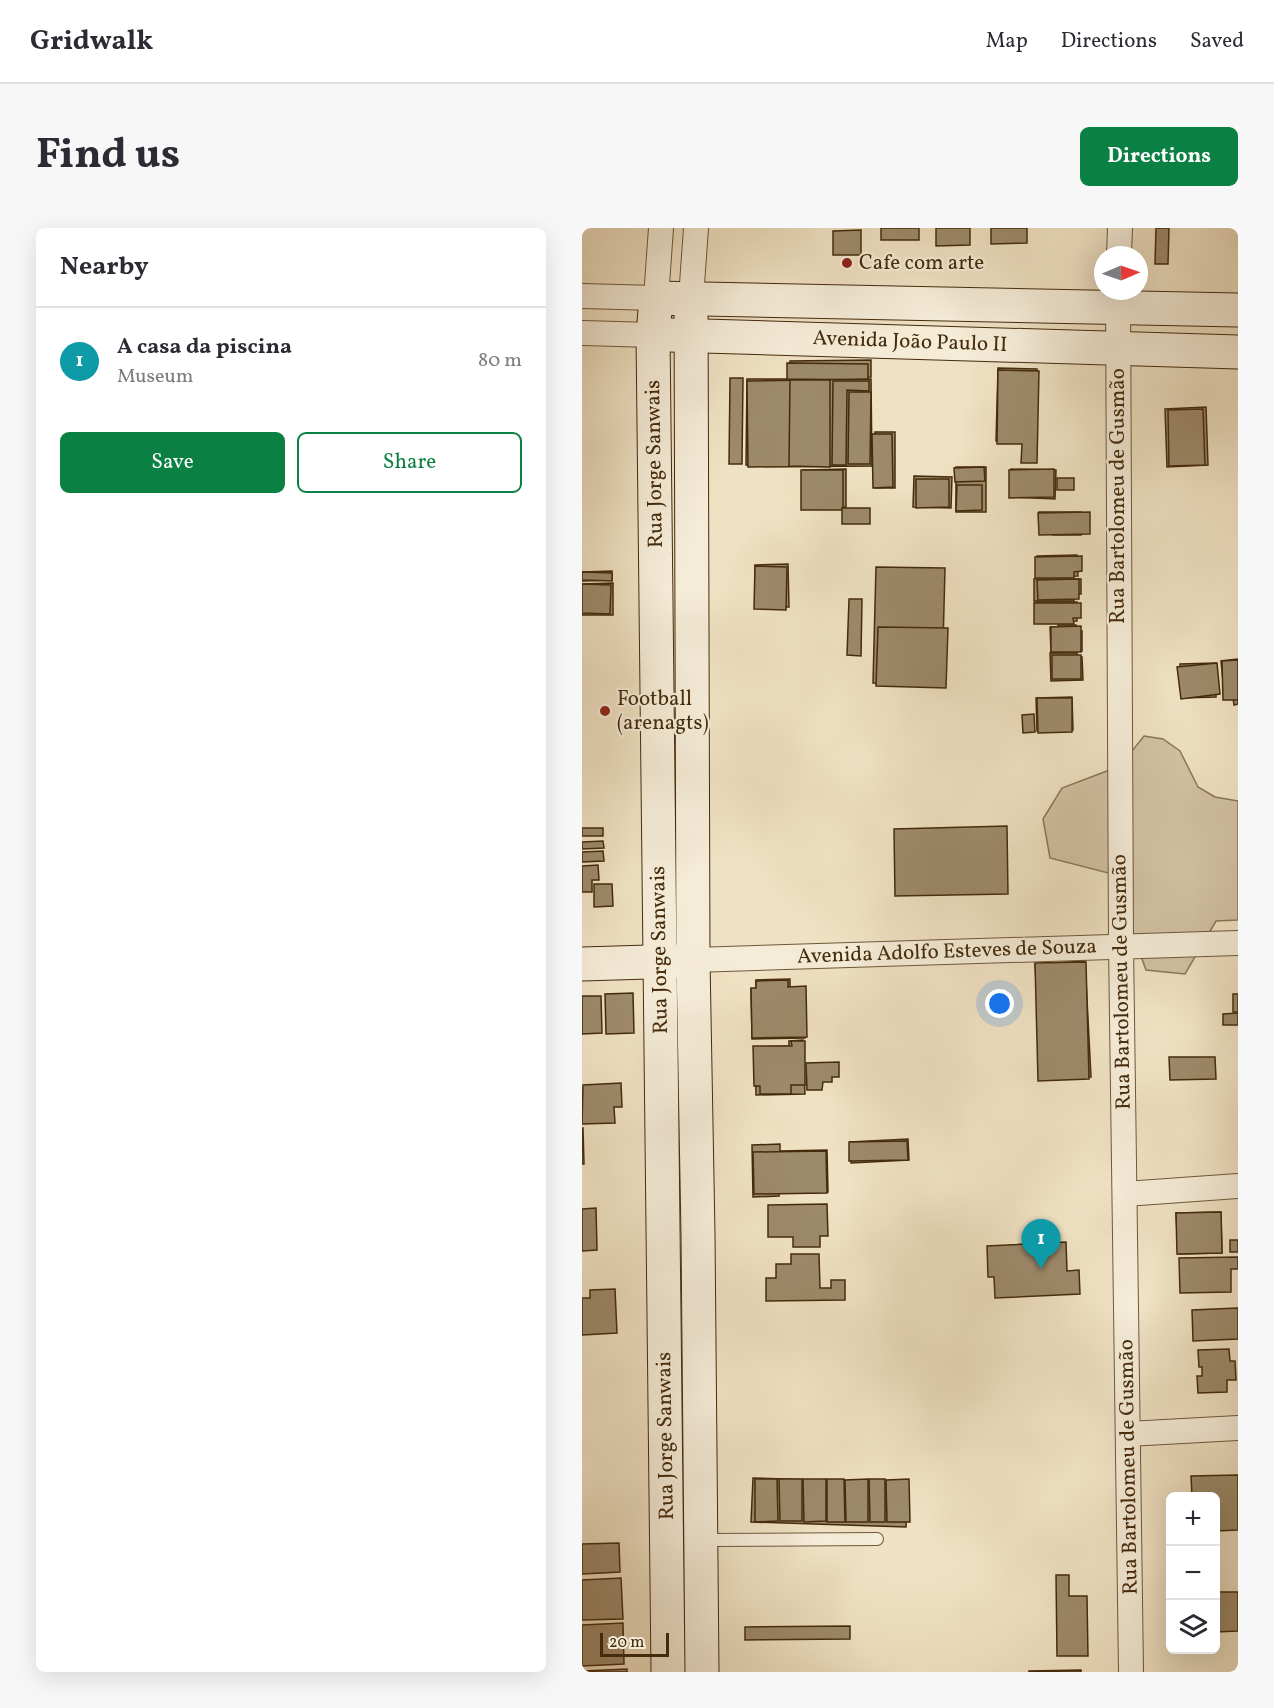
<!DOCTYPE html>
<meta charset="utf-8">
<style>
:root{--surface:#fff;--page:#f7f7f7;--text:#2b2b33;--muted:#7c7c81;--line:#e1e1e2;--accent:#0b8043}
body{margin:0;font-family:Vollkorn,serif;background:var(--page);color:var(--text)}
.controls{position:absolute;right:18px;bottom:18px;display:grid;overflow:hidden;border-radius:9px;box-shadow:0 6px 24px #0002}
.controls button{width:54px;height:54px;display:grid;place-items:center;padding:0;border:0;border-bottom:2px solid var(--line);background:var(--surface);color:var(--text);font:30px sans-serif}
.compass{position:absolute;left:512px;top:18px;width:54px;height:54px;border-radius:50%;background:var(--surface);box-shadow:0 6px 24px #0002;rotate:88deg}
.scale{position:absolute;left:18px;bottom:15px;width:69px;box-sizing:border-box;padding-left:6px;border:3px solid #442b0c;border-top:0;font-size:16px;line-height:21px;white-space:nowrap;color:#442b0c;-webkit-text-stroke:4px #f5ecd8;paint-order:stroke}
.you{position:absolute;left:418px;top:776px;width:21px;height:21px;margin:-15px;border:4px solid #fff;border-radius:50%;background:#1a73e8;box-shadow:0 0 0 9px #1a73e833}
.badge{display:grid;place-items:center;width:39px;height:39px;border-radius:50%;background:var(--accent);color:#fff;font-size:20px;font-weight:700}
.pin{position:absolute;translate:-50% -50px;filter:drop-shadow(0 2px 3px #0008)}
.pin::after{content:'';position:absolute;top:32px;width:21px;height:18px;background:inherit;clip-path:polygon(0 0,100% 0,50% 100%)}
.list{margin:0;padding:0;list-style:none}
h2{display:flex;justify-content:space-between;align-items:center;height:78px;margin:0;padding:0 24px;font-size:26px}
h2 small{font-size:20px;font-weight:400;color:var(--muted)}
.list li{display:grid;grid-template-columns:39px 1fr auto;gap:18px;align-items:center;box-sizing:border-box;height:108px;padding:0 24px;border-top:2px solid var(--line)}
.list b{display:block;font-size:22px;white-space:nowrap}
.list p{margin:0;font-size:20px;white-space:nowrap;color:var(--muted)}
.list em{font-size:20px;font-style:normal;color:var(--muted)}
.actions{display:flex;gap:12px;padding:18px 24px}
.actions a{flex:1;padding:14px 0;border:2px solid var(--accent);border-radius:9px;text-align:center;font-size:21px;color:var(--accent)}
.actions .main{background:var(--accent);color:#fff}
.icon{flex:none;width:33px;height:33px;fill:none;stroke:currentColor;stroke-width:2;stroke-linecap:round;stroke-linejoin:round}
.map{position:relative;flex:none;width:656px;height:1444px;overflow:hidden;border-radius:9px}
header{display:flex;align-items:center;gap:36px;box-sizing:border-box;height:84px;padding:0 30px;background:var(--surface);border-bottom:2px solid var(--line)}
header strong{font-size:28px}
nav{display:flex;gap:33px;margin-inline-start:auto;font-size:21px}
.intro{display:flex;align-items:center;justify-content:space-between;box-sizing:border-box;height:144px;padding:0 36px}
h1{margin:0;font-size:42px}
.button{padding:15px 27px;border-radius:9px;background:var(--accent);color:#fff;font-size:21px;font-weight:700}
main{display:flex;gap:36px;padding:0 36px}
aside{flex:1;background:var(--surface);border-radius:9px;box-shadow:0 6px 24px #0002}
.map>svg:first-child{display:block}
.green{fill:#d2c2a4;stroke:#8b7658;stroke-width:1.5}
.building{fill:#9d8a6b;stroke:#442b0c;stroke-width:1.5}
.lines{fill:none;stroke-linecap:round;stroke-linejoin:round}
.lane-casing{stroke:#6f583a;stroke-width:14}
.street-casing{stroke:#6f583a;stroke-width:26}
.secondary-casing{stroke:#442b0c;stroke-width:35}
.lane{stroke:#f5ecd8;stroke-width:12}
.street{stroke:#f5ecd8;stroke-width:24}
.secondary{stroke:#f5ecd8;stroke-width:33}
.poi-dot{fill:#8f2418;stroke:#f5ecd8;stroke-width:2}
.labels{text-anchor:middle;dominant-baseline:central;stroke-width:4.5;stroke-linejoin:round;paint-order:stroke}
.poi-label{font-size:21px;fill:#442b0c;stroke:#f5ecd8;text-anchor:start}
.street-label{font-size:21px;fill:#442b0c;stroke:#f5ecd8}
</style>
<header>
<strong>Gridwalk</strong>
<nav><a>Map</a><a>Directions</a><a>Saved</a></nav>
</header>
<div class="intro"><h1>Find us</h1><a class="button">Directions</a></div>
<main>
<aside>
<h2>Nearby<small></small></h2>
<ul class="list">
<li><span class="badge" style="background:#0f9aa8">1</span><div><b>A casa da piscina</b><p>Museum</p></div><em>80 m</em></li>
</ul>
<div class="actions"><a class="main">Save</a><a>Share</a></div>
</aside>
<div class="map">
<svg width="656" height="1444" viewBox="0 0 656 1444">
<rect width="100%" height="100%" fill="#efe1c3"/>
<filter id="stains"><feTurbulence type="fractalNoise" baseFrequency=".00333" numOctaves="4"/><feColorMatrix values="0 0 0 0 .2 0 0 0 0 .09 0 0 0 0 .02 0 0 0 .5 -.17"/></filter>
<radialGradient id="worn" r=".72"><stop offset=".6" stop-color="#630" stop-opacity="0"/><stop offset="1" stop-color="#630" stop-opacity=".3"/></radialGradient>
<path class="green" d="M 562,508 L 581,511 L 598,523 L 616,559 L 633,569 L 656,573 L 656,692 L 634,693 L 603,746 L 564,742 L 551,706 L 542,649 L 468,630 L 461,591 L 480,560 L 538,538 Z"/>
<g class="building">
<rect x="299" y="0" width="38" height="12"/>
<path d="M 354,0 L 388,0 L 388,17 L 354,18 Z"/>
<path d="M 409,0 L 445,0 L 445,15 L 409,16 Z"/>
<path d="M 574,0 L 587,0 L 586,36 L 573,36 Z"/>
<path d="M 279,2 L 279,27 L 251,27 L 251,3 Z"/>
<path d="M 289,132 L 289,149 L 208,150 L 208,133 Z"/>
<path d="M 205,135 L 286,136 L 286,152 L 205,151 Z"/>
<path d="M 416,140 L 455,141 L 454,213 L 414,213 Z"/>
<path d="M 416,142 L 457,143 L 455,235 L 439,235 L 440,216 L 415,216 Z"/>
<path d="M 148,150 L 161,150 L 160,236 L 147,236 Z"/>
<path d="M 165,151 L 205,151 L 204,237 L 164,237 Z"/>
<path d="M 289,151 L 290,238 L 166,239 L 165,153 Z"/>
<path d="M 208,152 L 248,152 L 248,239 L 207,238 Z"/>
<path d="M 251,153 L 287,153 L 287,163 L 265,162 L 264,237 L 250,237 Z"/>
<path d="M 267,164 L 289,164 L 288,236 L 266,236 Z"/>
<path d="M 624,179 L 626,237 L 585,239 L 583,181 Z"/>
<path d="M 621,181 L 623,237 L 587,238 L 586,182 Z"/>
<rect x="293" y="204" width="20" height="56"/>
<path d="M 290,206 L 310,206 L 311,259 L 291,260 Z"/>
<rect x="374" y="239" width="30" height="45"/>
<path d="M 402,239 L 403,253 L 373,254 L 372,240 Z"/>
<path d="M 264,241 L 264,279 L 221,279 L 221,242 Z"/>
<path d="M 429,241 L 474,242 L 473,271 L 429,269 Z"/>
<path d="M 472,241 L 472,269 L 427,270 L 427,242 Z"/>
<rect x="219" y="242" width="42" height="40"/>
<path d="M 332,248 L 370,249 L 369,280 L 331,279 Z"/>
<rect x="475" y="250" width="17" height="12"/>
<path d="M 334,251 L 367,251 L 367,279 L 334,280 Z"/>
<path d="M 375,257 L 400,257 L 400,282 L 374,283 Z"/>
<rect x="260" y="280" width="28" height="16"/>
<path d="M 457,284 L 499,284 L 499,307 L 471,307 L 471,300 L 457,300 Z"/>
<path d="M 508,284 L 508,306 L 457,307 L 456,285 Z"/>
<path d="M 495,327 L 496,348 L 455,349 L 455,328 Z"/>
<path d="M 500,328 L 500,343 L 492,344 L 492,350 L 453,350 L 453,329 Z"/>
<path d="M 206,336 L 207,379 L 174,379 L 173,337 Z"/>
<path d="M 173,338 L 205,339 L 204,382 L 172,381 Z"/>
<path d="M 294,339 L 363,340 L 360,457 L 291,455 Z"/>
<path d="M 30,343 L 30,352 L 0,353 L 0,344 Z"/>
<path d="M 0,344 L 30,345 L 30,353 L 0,352 Z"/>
<path d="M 452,351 L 499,351 L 499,366 L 491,366 L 492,373 L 452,373 Z"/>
<path d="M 497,351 L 497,371 L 456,372 L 455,352 Z"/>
<path d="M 31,355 L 31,387 L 0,387 L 0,356 Z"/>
<path d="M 0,356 L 29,357 L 28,386 L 0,385 Z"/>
<path d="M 267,371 L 280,371 L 279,428 L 265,427 Z"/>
<path d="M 453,374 L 495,374 L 495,393 L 454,394 Z"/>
<path d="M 452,375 L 499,375 L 499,390 L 491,390 L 492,396 L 452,396 Z"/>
<path d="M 476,397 L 494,397 L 494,403 L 500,403 L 500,423 L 469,424 L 468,399 L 476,399 Z"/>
<path d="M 499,398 L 499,424 L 469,424 L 469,399 Z"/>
<path d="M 296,399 L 366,400 L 364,460 L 294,458 Z"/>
<path d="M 468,425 L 495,425 L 495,429 L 500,429 L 501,452 L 469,453 Z"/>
<rect x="470" y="427" width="29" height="24"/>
<path d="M 656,431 L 656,476 L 652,477 L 650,462 L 642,463 L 639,433 Z"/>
<path d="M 656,432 L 656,472 L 641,472 L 640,433 Z"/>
<path d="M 634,435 L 634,469 L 599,470 L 598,436 Z"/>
<path d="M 635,435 L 638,466 L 599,471 L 595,439 Z"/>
<path d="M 490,469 L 491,502 L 455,503 L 454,470 Z"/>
<path d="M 455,470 L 490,470 L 490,504 L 456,505 Z"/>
<path d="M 452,486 L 453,504 L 441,505 L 440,487 Z"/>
<path d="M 425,598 L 426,666 L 313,668 L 312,601 Z"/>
<rect x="0" y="600" width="21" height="8"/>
<path d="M 21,613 L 22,620 L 0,621 L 0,614 Z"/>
<path d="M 21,623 L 22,633 L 0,634 L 0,624 Z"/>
<path d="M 16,637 L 17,652 L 10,652 L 10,664 L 0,664 L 0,638 Z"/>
<path d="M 12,656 L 30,656 L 31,678 L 12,679 Z"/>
<path d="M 503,733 L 509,849 L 460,851 L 453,736 Z"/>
<path d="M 504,734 L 507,851 L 456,853 L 453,735 Z"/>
<path d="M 208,751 L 208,760 L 222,760 L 223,810 L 170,811 L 169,761 L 174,761 L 174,752 Z"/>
<path d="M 206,752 L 206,759 L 224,758 L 225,809 L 170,810 L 169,760 L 174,760 L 174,753 Z"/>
<path d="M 51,765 L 52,805 L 24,806 L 23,766 Z"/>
<rect x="651" y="766" width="5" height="18"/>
<path d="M 0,768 L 19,768 L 20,805 L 0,806 Z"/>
<path d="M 656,785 L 656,797 L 641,797 L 641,786 Z"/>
<path d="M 221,812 L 223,866 L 174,867 L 173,819 L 207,818 L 207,813 Z"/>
<path d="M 209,813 L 223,813 L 223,857 L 209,857 L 209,866 L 178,866 L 178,858 L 172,858 L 171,818 L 210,818 Z"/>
<path d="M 587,829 L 633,829 L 634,851 L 588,852 Z"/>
<path d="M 257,834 L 257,849 L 250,849 L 250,854 L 241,854 L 240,862 L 225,862 L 224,835 Z"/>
<path d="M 39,855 L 40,879 L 32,879 L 33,895 L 0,896 L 1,857 Z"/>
<path d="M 0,900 L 1,900 L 2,936 L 0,936 Z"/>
<path d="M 326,911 L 327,932 L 269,935 L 268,914 Z"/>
<path d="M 325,913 L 326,932 L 267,933 L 267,914 Z"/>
<path d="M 198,916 L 198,923 L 245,922 L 246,964 L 197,965 L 197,968 L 171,969 L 170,917 Z"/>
<path d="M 244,923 L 245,965 L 172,966 L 171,924 Z"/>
<path d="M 245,976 L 246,1008 L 238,1008 L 238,1019 L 211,1019 L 211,1009 L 186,1009 L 186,977 Z"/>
<path d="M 14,980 L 15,1022 L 0,1023 L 0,981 Z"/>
<path d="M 639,984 L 640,1025 L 596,1026 L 594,985 Z"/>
<path d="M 639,984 L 640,1025 L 595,1026 L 594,985 Z"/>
<rect x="648" y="1012" width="8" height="12"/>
<path d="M 484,1014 L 485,1043 L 497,1042 L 498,1066 L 413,1070 L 412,1049 L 406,1049 L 405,1018 Z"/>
<path d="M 209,1026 L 237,1026 L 238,1060 L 249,1060 L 249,1052 L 263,1052 L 263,1072 L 184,1073 L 184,1050 L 194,1050 L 194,1036 L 209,1036 Z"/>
<path d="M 656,1029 L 656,1041 L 649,1041 L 649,1064 L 598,1065 L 597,1030 Z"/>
<path d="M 33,1061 L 35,1105 L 0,1107 L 0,1070 L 8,1070 L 8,1062 Z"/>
<path d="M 656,1080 L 656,1111 L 611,1113 L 610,1082 Z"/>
<path d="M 647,1121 L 648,1133 L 653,1133 L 654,1152 L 645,1152 L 645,1164 L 616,1165 L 615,1148 L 620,1148 L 620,1139 L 617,1139 L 616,1122 Z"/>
<path d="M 656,1247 L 656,1302 L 634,1303 L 634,1268 L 610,1268 L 609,1248 Z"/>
<path d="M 171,1250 L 326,1255 L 324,1299 L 169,1294 Z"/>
<path d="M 173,1251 L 195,1251 L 196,1293 L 173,1294 Z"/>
<path d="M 197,1251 L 220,1251 L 220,1293 L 198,1293 Z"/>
<path d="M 221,1251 L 244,1251 L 244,1293 L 222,1294 Z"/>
<path d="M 245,1251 L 262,1251 L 263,1294 L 245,1294 Z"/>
<path d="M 286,1251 L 286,1294 L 264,1294 L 263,1252 Z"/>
<path d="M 287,1251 L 303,1251 L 303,1294 L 288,1294 Z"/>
<path d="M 327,1251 L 328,1294 L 305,1294 L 304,1252 Z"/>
<path d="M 37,1315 L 38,1344 L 0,1346 L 0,1316 Z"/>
<path d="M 474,1347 L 487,1347 L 487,1368 L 505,1368 L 506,1428 L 475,1428 Z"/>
<path d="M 39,1350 L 41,1391 L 0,1392 L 0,1352 Z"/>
<path d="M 634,1364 L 656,1364 L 656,1403 L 634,1404 Z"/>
<path d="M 41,1395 L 42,1436 L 0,1438 L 0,1397 Z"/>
<path d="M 268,1398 L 268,1411 L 163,1412 L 163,1399 Z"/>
<path d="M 45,1441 L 45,1444 L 3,1444 L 2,1443 Z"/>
<path d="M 499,1442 L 499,1444 L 447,1444 L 447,1443 Z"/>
</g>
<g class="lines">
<defs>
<path id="lane" d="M 120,1312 L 295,1311"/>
<g id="street">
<path d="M 537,27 L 538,0"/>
<path d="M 536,63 L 539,717 L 549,1444"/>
<path d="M 0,68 L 74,70 L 79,0"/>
<path d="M 109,70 L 114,0"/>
<path d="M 0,105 L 71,107"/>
<path d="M 111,732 L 656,715"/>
<path d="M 543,966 L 656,958"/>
<path d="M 546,1206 L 656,1200"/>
</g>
<g id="secondary">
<path d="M 109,70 L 111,732 L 116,1006 L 120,1444"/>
<path d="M 88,107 L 656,124"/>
<path d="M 0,736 L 100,733"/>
<path d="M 86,1444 L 71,107 L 74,70 L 656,82"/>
</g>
</defs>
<use href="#lane" class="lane-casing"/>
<use href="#street" class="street-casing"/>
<use href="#secondary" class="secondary-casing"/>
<use href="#lane" class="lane"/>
<use href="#street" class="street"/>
<use href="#secondary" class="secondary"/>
</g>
<g class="poi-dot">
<circle cx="265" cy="35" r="6"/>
<circle cx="23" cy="483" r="6"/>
</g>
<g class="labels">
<g class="poi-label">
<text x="277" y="35">Cafe com arte</text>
<text x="35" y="471">Football<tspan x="35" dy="24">(arenagts)</tspan></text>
</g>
<g class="street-label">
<text transform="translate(328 114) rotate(2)">Avenida João Paulo II</text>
<text transform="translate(73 236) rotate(-91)">Rua Jorge Sanwais</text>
<text transform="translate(536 268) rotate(-90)">Rua Bartolomeu de Gusmão</text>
<text transform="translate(78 722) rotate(-91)">Rua Jorge Sanwais</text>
<text transform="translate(365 724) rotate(-2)">Avenida Adolfo Esteves de Souza</text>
<text transform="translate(540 754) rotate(-91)">Rua Bartolomeu de Gusmão</text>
<text transform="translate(84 1208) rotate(-91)">Rua Jorge Sanwais</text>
<text transform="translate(547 1239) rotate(-91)">Rua Bartolomeu de Gusmão</text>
</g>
</g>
<rect width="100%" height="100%" filter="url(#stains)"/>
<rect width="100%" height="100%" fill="url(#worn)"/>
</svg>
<div class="controls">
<button>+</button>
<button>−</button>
<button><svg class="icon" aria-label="layers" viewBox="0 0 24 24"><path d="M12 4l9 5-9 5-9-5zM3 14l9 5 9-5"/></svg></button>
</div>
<svg class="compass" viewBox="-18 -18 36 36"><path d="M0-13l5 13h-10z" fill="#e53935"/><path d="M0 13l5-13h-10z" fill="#7c7c81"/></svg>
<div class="scale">20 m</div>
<div class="you"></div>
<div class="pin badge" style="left:459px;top:1041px;background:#0f9aa8">1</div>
</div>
</main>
